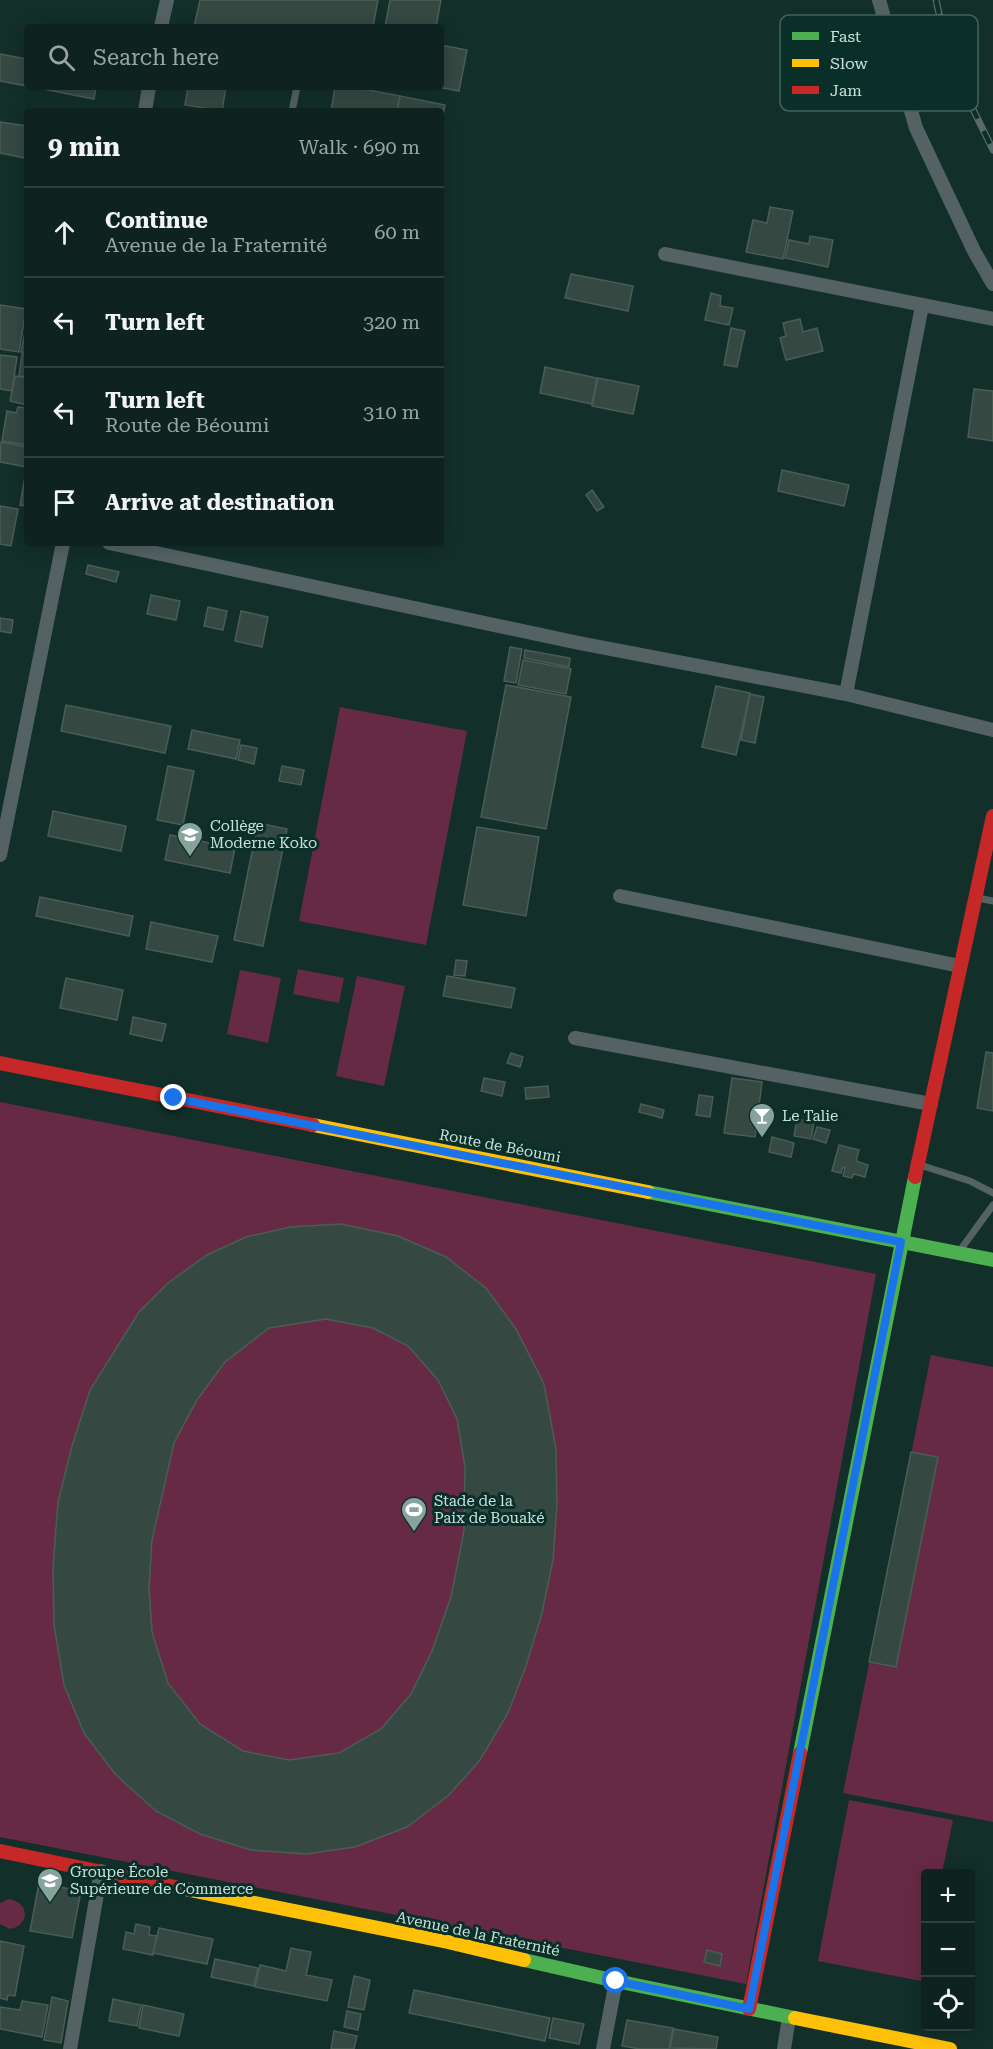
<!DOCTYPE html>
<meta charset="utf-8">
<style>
:root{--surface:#0e2320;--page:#172b29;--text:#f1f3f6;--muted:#9ba4a5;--line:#2e403e}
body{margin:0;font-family:"Roboto Serif",serif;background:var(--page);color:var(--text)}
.controls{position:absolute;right:18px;bottom:18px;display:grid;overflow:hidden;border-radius:6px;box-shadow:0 3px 15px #0003}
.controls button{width:54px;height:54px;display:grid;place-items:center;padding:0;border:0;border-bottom:2px solid var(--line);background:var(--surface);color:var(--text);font:30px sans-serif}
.stop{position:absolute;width:18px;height:18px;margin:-14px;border:4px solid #1a73e8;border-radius:50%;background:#fff}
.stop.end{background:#1a73e8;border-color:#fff;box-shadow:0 2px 6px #0008}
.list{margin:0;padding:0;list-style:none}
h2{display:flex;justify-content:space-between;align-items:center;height:78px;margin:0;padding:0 24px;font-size:26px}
h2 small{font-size:20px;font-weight:400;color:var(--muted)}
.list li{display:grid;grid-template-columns:39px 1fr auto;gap:18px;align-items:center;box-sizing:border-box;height:90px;padding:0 24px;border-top:2px solid var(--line)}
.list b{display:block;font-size:22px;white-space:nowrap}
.list p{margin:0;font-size:20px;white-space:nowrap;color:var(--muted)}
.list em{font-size:20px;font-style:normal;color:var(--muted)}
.icon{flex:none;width:33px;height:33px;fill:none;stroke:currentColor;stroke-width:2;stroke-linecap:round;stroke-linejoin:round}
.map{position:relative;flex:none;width:993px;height:2049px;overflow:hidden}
.search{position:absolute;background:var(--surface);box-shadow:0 3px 15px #0003;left:24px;top:24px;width:420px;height:66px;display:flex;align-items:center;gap:15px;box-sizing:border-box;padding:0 21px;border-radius:6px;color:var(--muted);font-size:22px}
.panel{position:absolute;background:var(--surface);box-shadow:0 3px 15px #0003;left:24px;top:108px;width:420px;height:438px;border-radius:6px}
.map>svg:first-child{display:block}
.green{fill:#672a44}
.building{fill:#354842;stroke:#495d56;stroke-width:1.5;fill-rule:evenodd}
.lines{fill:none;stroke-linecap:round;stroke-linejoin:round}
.lane{stroke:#546263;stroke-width:7}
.street{stroke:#546263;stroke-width:14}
.fast{stroke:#4caf50;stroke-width:14}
.slow{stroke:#ffc107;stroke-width:14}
.jam{stroke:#c62828;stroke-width:14}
.rail-casing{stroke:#5a6a6a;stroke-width:7}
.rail{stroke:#0a2f28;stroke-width:4.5;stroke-dasharray:14;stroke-linecap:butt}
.route{stroke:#1a73e8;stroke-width:8}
.labels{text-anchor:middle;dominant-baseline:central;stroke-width:6;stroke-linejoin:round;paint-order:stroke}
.poi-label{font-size:15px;fill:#c7e0d9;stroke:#0a2f28;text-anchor:start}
.street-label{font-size:15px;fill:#c7e0d9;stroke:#0a2f28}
.key{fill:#0a2f28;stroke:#43645d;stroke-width:1.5}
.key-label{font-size:16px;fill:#c7e0d9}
</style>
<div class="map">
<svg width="993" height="2049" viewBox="0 0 993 2049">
<rect width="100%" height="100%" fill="#132f2a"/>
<g class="green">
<path d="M 340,707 L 467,731 L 426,945 L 299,921 Z"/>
<path d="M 298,969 L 344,978 L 339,1003 L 293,994 Z"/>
<path d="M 240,970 L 281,978 L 268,1043 L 227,1034 Z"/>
<path d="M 357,976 L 405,986 L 384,1086 L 336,1076 Z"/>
<path d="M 0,1102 L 876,1274 L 746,1984 L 0,1837 Z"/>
<path d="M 931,1355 L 993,1367 L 993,1822 L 843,1793 Z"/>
<path d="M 849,1800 L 953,1820 L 942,1873 L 926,1874 L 926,1960 L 921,1981 L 818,1961 Z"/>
<path d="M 9,1899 C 29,1902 31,1925 10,1929 L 0,1924 L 0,1903 Z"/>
</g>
<g class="building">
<path d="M 200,0 L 378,0 L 373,27 L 194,27 Z"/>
<path d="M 390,0 L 441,0 L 436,27 L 385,27 Z"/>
<path d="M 441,45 L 467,50 L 459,91 L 438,87 L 441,87 Z"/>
<path d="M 0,54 L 27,59 L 27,86 L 0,81 Z"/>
<path d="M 33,87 L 96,87 L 94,99 Z"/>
<path d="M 188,87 L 226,87 L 222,111 L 185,105 Z"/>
<path d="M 335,87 L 353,87 L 400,96 L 397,111 L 331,111 Z"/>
<path d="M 400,96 L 445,105 L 441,124 L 441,111 L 397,111 Z"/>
<path d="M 0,122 L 27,126 L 25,158 L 0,153 Z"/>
<path d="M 770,207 L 793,211 L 783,259 L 746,252 L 753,220 L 767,223 Z"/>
<path d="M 810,236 L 833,240 L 828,267 L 785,258 L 789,240 L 809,244 Z"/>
<path d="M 571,274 L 633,286 L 628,311 L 565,298 Z"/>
<path d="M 711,293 L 721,296 L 720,306 L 733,308 L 729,325 L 705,320 Z"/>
<path d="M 0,305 L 26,309 L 19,352 L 0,349 Z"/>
<path d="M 800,319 L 803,332 L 817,328 L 823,351 L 786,360 L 780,338 L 786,336 L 783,323 Z"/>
<path d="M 27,322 L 27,353 L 21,352 Z"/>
<path d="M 731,328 L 745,331 L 737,367 L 724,365 Z"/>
<path d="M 22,354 L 27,355 L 27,377 L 19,376 Z"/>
<path d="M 0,355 L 17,357 L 12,391 L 0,389 Z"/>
<path d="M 545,367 L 597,378 L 592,404 L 540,393 Z"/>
<path d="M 15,376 L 27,378 L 27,405 L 10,401 Z"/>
<path d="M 598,378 L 639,386 L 633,414 L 592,406 Z"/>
<path d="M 974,389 L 993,391 L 993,441 L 968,437 Z"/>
<path d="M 18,407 L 27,408 L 27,445 L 2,441 L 7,411 L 16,413 Z"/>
<path d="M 1,442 L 27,447 L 27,467 L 0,462 Z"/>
<path d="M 782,470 L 849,485 L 844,506 L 778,491 Z"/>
<path d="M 26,471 L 27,471 L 27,506 L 20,505 Z"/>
<path d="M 592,490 L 604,507 L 597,511 L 586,495 Z"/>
<path d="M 0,506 L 18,509 L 11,546 L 0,544 Z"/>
<path d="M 88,565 L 119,572 L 116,582 L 86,574 Z"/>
<path d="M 151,595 L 180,601 L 176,620 L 147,614 Z"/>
<path d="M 208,607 L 227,611 L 223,630 L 204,626 Z"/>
<path d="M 241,611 L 268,617 L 262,647 L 235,641 Z"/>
<path d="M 0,618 L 13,620 L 11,633 L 0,631 Z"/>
<path d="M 510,647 L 522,649 L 516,683 L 504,681 Z"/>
<path d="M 525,650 L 570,658 L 569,667 L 524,658 Z"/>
<path d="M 523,660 L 571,669 L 566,694 L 518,685 Z"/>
<path d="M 506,685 L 571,697 L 546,829 L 481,817 Z"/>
<path d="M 716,686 L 750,693 L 736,755 L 702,747 Z"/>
<path d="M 750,694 L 764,697 L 755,743 L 741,740 Z"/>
<path d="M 66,705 L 171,726 L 165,753 L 61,731 Z"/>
<path d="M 192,730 L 240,740 L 236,759 L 188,749 Z"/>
<path d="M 241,745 L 257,748 L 254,764 L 238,760 Z"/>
<path d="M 168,766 L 194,771 L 183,825 L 157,820 Z"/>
<path d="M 282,766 L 304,770 L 301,785 L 279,781 Z"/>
<path d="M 53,811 L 126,826 L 121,851 L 48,836 Z"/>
<path d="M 258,823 L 287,829 L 263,946 L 234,940 Z"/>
<path d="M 477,827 L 539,837 L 526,916 L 463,905 Z"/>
<path d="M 170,835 L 235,848 L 230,873 L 165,860 Z"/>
<path d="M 40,897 L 133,916 L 129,936 L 36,916 Z"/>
<path d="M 151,922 L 218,936 L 212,962 L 146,949 Z"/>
<path d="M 456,960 L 467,961 L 465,976 L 454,975 Z"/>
<path d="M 447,976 L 515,988 L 511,1008 L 443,996 Z"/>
<path d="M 66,978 L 123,990 L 117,1020 L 60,1008 Z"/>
<path d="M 133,1017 L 166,1024 L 162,1041 L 130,1034 Z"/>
<path d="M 986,1052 L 993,1053 L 993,1111 L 977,1108 Z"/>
<path d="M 511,1053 L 523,1057 L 520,1067 L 507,1063 Z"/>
<path d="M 484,1078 L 505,1082 L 502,1096 L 481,1091 Z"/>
<path d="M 732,1078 L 762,1082 L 755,1137 L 724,1133 Z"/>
<path d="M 548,1086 L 549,1097 L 526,1099 L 525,1088 Z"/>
<path d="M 699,1095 L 713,1097 L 710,1117 L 696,1115 Z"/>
<path d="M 641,1104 L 664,1110 L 662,1118 L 639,1112 Z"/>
<path d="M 797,1119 L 814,1122 L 811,1139 L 794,1136 Z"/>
<path d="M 817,1127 L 830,1130 L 826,1143 L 813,1139 Z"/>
<path d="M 772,1137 L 794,1143 L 791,1157 L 769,1152 Z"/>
<path d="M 839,1145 L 859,1150 L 856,1161 L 868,1165 L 865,1177 L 854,1174 L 852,1178 L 843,1176 L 845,1168 L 843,1167 L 841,1173 L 832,1171 Z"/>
<path d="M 341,1224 L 398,1236 L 446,1257 L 486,1288 L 516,1329 L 544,1384 L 556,1449 L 557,1504 L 553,1560 L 542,1613 L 526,1666 L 508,1713 L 480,1760 L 449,1795 L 407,1827 L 355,1847 L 306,1854 L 251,1850 L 200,1834 L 156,1811 L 116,1775 L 84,1733 L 64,1685 L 54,1625 L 53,1568 L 58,1502 L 72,1446 L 90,1390 L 139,1312 L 168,1283 L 207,1255 L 246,1237 L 290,1227 ZM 326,1319 L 373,1328 L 408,1346 L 438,1380 L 457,1419 L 465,1467 L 464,1531 L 451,1597 L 432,1651 L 411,1694 L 381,1729 L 339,1753 L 289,1760 L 243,1751 L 200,1724 L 168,1683 L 152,1632 L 149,1588 L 152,1540 L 174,1443 L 197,1400 L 225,1362 L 269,1328 Z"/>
<path d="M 911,1452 L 938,1457 L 896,1667 L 869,1662 Z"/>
<path d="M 39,1883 L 81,1891 L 72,1938 L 30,1931 Z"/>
<path d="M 136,1924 L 150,1927 L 149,1935 L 157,1936 L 153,1955 L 123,1949 L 126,1932 L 134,1934 Z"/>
<path d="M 159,1928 L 213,1939 L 207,1964 L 153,1953 Z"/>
<path d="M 0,1941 L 24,1946 L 15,1996 L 8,1995 L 7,2000 L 0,1998 Z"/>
<path d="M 291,1948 L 311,1952 L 306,1975 L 332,1980 L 327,2001 L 255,1987 L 260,1965 L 286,1971 Z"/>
<path d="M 707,1950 L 722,1954 L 720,1966 L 704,1962 Z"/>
<path d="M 215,1959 L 258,1968 L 254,1986 L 211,1977 Z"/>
<path d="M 354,1976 L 370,1980 L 364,2010 L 348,2007 Z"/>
<path d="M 414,1990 L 550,2018 L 545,2041 L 409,2013 Z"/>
<path d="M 52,1997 L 68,2001 L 61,2043 L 44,2040 Z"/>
<path d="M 113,1999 L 141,2005 L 137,2026 L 109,2021 Z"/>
<path d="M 22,2001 L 48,2005 L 42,2037 L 0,2029 L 0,2007 L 20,2010 Z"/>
<path d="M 143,2005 L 184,2014 L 179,2036 L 139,2028 Z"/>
<path d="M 347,2011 L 361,2014 L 358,2030 L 344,2027 Z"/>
<path d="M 553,2018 L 584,2024 L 579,2044 L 549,2038 Z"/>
<path d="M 627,2020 L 673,2028 L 669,2049 L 640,2049 L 622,2046 Z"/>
<path d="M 674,2029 L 718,2037 L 716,2049 L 670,2048 Z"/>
<path d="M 334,2031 L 357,2036 L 354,2049 L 331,2049 Z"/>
</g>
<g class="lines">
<g class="lane">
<path d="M 292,111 L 297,87"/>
<path d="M 978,898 L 993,901"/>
<path d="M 920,1165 L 970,1181 L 993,1193"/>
<path d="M 961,1249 L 993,1205"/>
</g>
<g class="street">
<path d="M 879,0 L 916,128 L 974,251 L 993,284"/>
<path d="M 161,27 L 167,0"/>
<path d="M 145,111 L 149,87"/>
<path d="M 665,254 L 993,319"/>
<path d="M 109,543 L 579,643 L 846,694 L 993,730"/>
<path d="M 846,694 L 922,306"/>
<path d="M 0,855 L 63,543"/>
<path d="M 620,896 L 960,966"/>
<path d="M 575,1038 L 931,1104"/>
<path d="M 70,2049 L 101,1871"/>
<path d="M 603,2049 L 616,1981"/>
<path d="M 784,2049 L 789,2017"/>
</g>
<g class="fast">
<path d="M 648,1192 L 993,1260"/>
<path d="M 800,1753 L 915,1177"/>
<path d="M 524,1960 L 616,1981 L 795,2018"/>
</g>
<g class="slow">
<path d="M 313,1125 L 648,1192"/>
<path d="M 185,1889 L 448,1942 L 524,1960"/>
<path d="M 795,2018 L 950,2049"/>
</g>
<g class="jam">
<path d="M 0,1063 L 313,1125"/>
<path d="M 915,1177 L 993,816"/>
<path d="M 0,1851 L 185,1889"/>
<path d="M 749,2009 L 800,1753"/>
</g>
<defs>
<path id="rail" d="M 936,0 L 942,27 L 966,95 L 993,150"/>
</defs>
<use href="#rail" class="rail-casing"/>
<use href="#rail" class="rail"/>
</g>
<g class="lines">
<path class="route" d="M 174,1098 L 901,1242 L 749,2009 L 616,1981"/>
</g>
<defs>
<symbol id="school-pin" viewBox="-11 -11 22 30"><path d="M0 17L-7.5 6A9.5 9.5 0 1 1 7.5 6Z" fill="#88a29c" stroke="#0a2f28"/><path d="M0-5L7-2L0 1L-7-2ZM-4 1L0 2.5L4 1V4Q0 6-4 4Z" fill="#fff"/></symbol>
<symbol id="bar-pin" viewBox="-11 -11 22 30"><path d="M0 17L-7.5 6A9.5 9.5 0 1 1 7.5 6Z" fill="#88a29c" stroke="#0a2f28"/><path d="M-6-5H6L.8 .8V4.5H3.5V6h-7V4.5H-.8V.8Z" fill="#fff"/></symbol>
<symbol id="stadium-pin" viewBox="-11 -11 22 30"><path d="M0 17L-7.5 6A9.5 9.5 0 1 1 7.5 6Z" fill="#88a29c" stroke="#0a2f28"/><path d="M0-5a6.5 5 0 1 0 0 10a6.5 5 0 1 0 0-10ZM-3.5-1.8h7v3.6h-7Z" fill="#fff"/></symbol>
<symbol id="university-pin" viewBox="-11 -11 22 30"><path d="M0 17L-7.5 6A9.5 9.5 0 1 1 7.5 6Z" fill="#88a29c" stroke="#0a2f28"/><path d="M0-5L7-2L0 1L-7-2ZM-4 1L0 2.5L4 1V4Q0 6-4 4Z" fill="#fff"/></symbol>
</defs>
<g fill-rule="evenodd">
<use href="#school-pin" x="175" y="820" width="30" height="40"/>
<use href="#bar-pin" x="747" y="1101" width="30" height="40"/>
<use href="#stadium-pin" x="399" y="1495" width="30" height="40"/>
<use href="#university-pin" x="35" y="1866" width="30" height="40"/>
</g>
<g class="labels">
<g class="poi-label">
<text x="210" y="826">Collège<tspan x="210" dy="17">Moderne Koko</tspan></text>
<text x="782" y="1116">Le Talie</text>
<text x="434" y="1501">Stade de la<tspan x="434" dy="17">Paix de Bouaké</tspan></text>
<text x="70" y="1872">Groupe École<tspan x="70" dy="17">Supérieure de Commerce</tspan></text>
</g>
<g class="street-label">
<text transform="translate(500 1146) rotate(11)">Route de Béoumi</text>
<text transform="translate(478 1934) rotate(12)">Avenue de la Fraternité</text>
</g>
</g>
<rect x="780" y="15" width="198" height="96" rx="9" class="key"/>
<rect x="792" y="32" width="27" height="8" fill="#4caf50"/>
<rect x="792" y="59" width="27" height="8" fill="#ffc107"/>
<rect x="792" y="86" width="27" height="8" fill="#c62828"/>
<g class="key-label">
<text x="830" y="42">Fast</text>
<text x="830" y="69">Slow</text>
<text x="830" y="96">Jam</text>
</g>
</svg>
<div class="controls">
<button>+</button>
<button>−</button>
<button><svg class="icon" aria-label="locate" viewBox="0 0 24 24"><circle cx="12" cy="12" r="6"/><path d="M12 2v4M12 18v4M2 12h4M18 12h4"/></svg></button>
</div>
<div class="stop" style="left:616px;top:1981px"></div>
<div class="stop end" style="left:174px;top:1098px"></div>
<div class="search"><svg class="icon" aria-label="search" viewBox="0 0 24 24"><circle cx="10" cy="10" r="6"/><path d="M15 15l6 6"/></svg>Search here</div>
<section class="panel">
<h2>9 min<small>Walk · 690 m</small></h2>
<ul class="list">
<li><svg class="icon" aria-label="ahead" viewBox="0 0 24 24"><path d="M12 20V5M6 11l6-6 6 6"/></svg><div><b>Continue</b><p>Avenue de la Fraternité</p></div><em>60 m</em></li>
<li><svg class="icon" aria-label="left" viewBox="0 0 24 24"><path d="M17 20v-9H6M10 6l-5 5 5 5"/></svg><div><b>Turn left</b></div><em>320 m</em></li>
<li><svg class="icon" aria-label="left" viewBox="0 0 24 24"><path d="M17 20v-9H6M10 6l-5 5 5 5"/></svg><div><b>Turn left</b><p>Route de Béoumi</p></div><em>310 m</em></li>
<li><svg class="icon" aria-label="arrive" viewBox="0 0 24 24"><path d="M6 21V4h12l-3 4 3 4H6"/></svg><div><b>Arrive at destination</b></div></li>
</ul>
</section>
</div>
